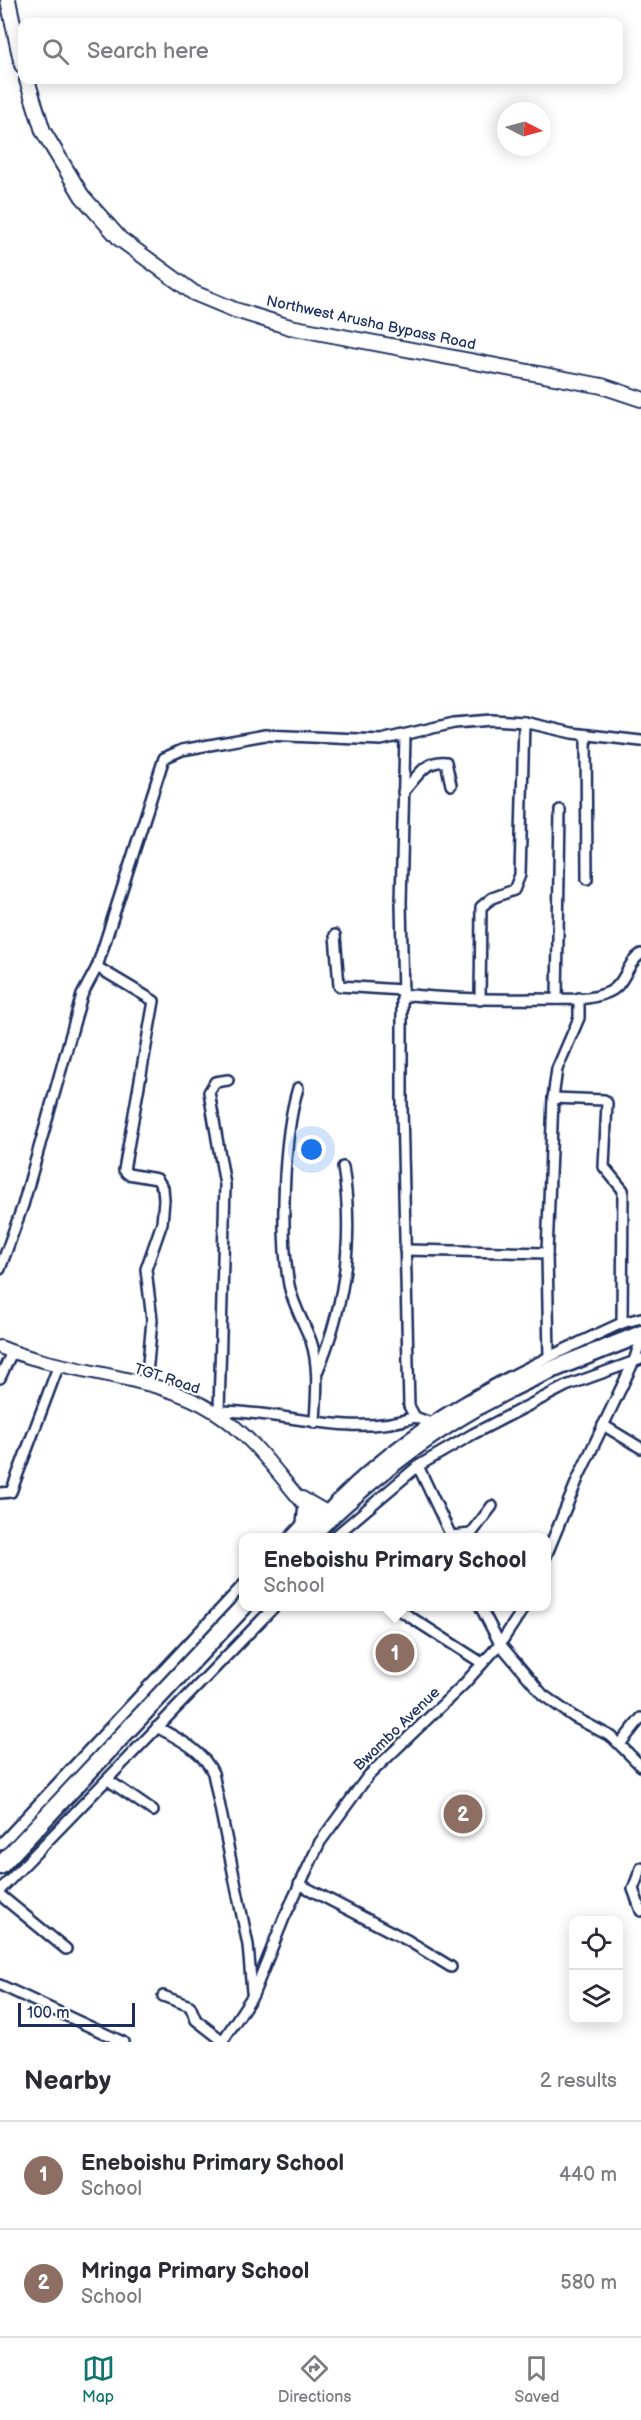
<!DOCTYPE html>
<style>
:root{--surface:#fff;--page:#f2f2f3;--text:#2b2b33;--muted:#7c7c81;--line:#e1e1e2;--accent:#0f766e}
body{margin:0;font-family:"Balsamiq Sans",sans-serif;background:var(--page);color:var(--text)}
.controls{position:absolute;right:18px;bottom:18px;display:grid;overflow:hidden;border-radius:12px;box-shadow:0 3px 15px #0003}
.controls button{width:54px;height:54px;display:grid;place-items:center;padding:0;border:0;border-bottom:2px solid var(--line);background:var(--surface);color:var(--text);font:30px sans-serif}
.compass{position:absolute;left:497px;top:102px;width:54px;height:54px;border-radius:50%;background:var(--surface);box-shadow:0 3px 15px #0003;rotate:96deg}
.scale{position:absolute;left:18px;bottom:15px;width:117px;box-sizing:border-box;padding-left:6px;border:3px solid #1b2f5e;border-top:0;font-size:16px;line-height:21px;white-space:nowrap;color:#1b2f5e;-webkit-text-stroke:4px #fff;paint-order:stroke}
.you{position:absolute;left:312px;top:1150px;width:21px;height:21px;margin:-15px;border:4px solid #fff;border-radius:50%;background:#1a73e8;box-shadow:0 0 0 9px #1a73e833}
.badge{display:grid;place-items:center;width:39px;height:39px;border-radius:50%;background:var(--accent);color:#fff;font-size:20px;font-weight:700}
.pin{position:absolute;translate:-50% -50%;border:3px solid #fff;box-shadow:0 2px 6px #0006}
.popup{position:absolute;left:239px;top:1533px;width:312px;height:78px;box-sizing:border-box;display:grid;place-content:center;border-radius:12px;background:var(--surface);filter:drop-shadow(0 2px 4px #0005);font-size:20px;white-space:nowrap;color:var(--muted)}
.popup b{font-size:22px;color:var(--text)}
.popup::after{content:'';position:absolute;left:50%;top:100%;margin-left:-12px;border:12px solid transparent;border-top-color:var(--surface)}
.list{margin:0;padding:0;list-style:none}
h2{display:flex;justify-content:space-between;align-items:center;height:78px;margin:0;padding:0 24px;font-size:26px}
h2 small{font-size:20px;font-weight:400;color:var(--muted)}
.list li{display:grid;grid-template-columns:39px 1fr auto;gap:18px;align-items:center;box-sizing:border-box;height:108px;padding:0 24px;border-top:2px solid var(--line)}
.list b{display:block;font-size:22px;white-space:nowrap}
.list p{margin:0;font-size:20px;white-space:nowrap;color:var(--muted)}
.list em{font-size:20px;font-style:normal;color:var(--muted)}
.icon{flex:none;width:33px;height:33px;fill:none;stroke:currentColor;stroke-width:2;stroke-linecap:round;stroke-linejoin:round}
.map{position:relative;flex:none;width:641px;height:2042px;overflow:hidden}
.search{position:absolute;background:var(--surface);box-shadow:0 3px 15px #0003;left:18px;right:18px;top:18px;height:66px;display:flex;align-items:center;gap:15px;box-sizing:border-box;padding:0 21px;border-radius:12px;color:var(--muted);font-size:22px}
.sheet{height:294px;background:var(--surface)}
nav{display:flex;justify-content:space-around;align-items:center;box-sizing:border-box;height:84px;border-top:2px solid var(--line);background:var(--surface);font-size:16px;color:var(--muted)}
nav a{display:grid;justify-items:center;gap:3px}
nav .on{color:var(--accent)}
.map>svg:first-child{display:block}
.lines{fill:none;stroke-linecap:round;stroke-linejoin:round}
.street-casing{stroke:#1b2f5e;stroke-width:14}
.secondary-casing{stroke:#1b2f5e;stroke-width:16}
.primary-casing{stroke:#1b2f5e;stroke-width:18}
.highway-casing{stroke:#1b2f5e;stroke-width:21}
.street{stroke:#fff;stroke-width:9}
.secondary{stroke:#fff;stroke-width:12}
.primary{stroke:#fff;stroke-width:14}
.highway{stroke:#fff;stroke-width:16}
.labels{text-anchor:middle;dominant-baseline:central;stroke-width:4.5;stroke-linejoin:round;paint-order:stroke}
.street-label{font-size:15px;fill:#1b2f5e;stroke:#fff}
</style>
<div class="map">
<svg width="641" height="2042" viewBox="0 0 641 2042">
<rect width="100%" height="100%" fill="#fff"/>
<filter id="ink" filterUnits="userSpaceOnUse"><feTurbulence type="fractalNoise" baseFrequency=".0167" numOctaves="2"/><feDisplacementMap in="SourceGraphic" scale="12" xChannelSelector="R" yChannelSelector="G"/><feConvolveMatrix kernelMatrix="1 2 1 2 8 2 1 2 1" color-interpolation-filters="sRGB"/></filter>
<g filter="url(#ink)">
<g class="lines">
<defs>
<g id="street">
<path d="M 586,735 L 587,879"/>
<path d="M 403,792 C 416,779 425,759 446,762 L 451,785"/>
<path d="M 335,935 L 339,986 L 402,990"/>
<path d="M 97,967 L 154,1001 L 124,1170 L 128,1174 L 157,1179 L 163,1188 L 164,1200 L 162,1223 L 146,1269 L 152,1320 L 146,1385"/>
<path d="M 403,997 L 401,903 L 405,736"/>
<path d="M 557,999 L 560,810"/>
<path d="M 480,1000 L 481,907 L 492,898 L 514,890 L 520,875 L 524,722"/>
<path d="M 298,1088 C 283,1137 280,1235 289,1285 C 293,1305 304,1323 311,1341 C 320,1368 316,1396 315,1423"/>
<path d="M 553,1098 L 604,1100 L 607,1103 L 604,1167 L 623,1190 L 622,1323"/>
<path d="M 405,1250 L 547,1253"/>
<path d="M 0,1269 L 23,1205 L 82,995 L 97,967 L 164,758 L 182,750 L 265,735 L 381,740 L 454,723 L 492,720 L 524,722 L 572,733 L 641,741"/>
<path d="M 549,1357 L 547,1253 L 553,1098 L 557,1069 L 579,1018 L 579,998"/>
<path d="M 318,1370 C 345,1305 354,1236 343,1167"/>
<path d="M 0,1378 L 12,1352"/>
<path d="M 216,1411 C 282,1410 350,1439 415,1417"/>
<path d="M 219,1411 L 225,1185 L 209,1092 L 215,1082 L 228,1080"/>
<path d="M 428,1422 L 415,1417 L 409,1406 L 402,1108 L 402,998 L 411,995 C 453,999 494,1000 536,999 C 559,999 587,1002 609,992 C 626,984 626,963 641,954"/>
<path d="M 603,1425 L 641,1448"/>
<path d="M 418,1466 L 452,1538"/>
<path d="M 0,1493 L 11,1492 L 58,1367"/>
<path d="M 326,1511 C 410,1420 511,1374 622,1323 L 641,1318"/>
<path d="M 451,1536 L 471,1534 L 492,1506"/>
<path d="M 289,1538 L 305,1521"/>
<path d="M 333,1538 L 418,1466 L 473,1434 L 566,1386 L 641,1359"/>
<path d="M 546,1556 L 579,1476 L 634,1361 L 641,1340"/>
<path d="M 393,1606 L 482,1663"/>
<path d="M 480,1606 L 500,1644 L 543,1695 L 574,1717 L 612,1737 L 641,1766"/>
<path d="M 157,1727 C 178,1739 202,1749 213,1773 L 248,1945 L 252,1992"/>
<path d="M 621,1743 L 641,1718"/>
<path d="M 108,1780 L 153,1811"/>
<path d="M 0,1845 L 243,1585"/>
<path d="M 641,1868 L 633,1889 L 641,1911"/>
<path d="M 299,1884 L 407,1940 L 451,1967"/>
<path d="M 0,1890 L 275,1606"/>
<path d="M 0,1895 L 66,1949"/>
<path d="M 0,1985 L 123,2042"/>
<path d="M 163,1996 L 190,2006 L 196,2020 L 223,2041"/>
<path d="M 222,2042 L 253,1995 L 284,1918 L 320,1842 L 368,1776 L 464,1684 L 500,1644 L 525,1606"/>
</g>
<g id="secondary">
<path d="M 0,1347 C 67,1375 154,1373 215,1412 C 260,1441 285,1487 322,1524"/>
<path d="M 302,1498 L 332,1515"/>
</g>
<g id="primary">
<path d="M 8,0 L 22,65"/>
<path d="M 27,80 L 43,131 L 82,196 L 120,239 L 194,293 L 235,310 L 290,327 L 602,386 L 641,399"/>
</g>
<g id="highway">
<path d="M 304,1538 L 307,1509"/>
<path d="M 308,1538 C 367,1480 433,1428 506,1391 C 549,1368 596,1353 641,1334"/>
<path d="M 0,1866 L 244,1606"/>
</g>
</defs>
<use href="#street" class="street-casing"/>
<use href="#secondary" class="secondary-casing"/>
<use href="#primary" class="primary-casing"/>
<use href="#highway" class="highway-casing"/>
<use href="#street" class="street"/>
<use href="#secondary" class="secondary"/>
<use href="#primary" class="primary"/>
<use href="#highway" class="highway"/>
</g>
</g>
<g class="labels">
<g class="street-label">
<text transform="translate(371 323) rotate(12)">Northwest Arusha Bypass Road</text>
<text transform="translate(167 1379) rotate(18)">TGT Road</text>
<text transform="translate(397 1729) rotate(-44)">Bwambo Avenue</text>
</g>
</g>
</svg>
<div class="controls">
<button><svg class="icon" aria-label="locate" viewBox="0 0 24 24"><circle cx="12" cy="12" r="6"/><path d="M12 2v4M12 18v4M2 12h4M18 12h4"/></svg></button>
<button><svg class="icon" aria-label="layers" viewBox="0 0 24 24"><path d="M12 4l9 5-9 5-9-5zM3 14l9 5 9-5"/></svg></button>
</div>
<svg class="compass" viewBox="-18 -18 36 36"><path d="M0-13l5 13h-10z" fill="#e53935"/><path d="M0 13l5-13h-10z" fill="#7c7c81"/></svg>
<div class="scale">100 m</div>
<div class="you"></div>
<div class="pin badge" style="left:395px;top:1653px;background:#8d6e63">1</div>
<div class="popup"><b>Eneboishu Primary School</b>School</div>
<div class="pin badge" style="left:463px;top:1814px;background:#8d6e63">2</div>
<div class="search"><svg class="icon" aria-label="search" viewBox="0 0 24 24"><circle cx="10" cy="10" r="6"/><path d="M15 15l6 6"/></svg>Search here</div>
</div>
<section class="sheet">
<h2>Nearby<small>2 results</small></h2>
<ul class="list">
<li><span class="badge" style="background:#8d6e63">1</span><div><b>Eneboishu Primary School</b><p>School</p></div><em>440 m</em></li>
<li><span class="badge" style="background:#8d6e63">2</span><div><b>Mringa Primary School</b><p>School</p></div><em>580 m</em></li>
</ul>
</section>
<nav>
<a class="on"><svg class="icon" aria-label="map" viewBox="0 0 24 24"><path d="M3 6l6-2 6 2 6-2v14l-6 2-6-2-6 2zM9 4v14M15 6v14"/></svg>Map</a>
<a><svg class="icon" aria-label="directions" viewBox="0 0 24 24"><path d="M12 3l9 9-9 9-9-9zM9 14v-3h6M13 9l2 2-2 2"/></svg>Directions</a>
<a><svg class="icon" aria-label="saved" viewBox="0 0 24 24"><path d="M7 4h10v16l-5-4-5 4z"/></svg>Saved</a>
</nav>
